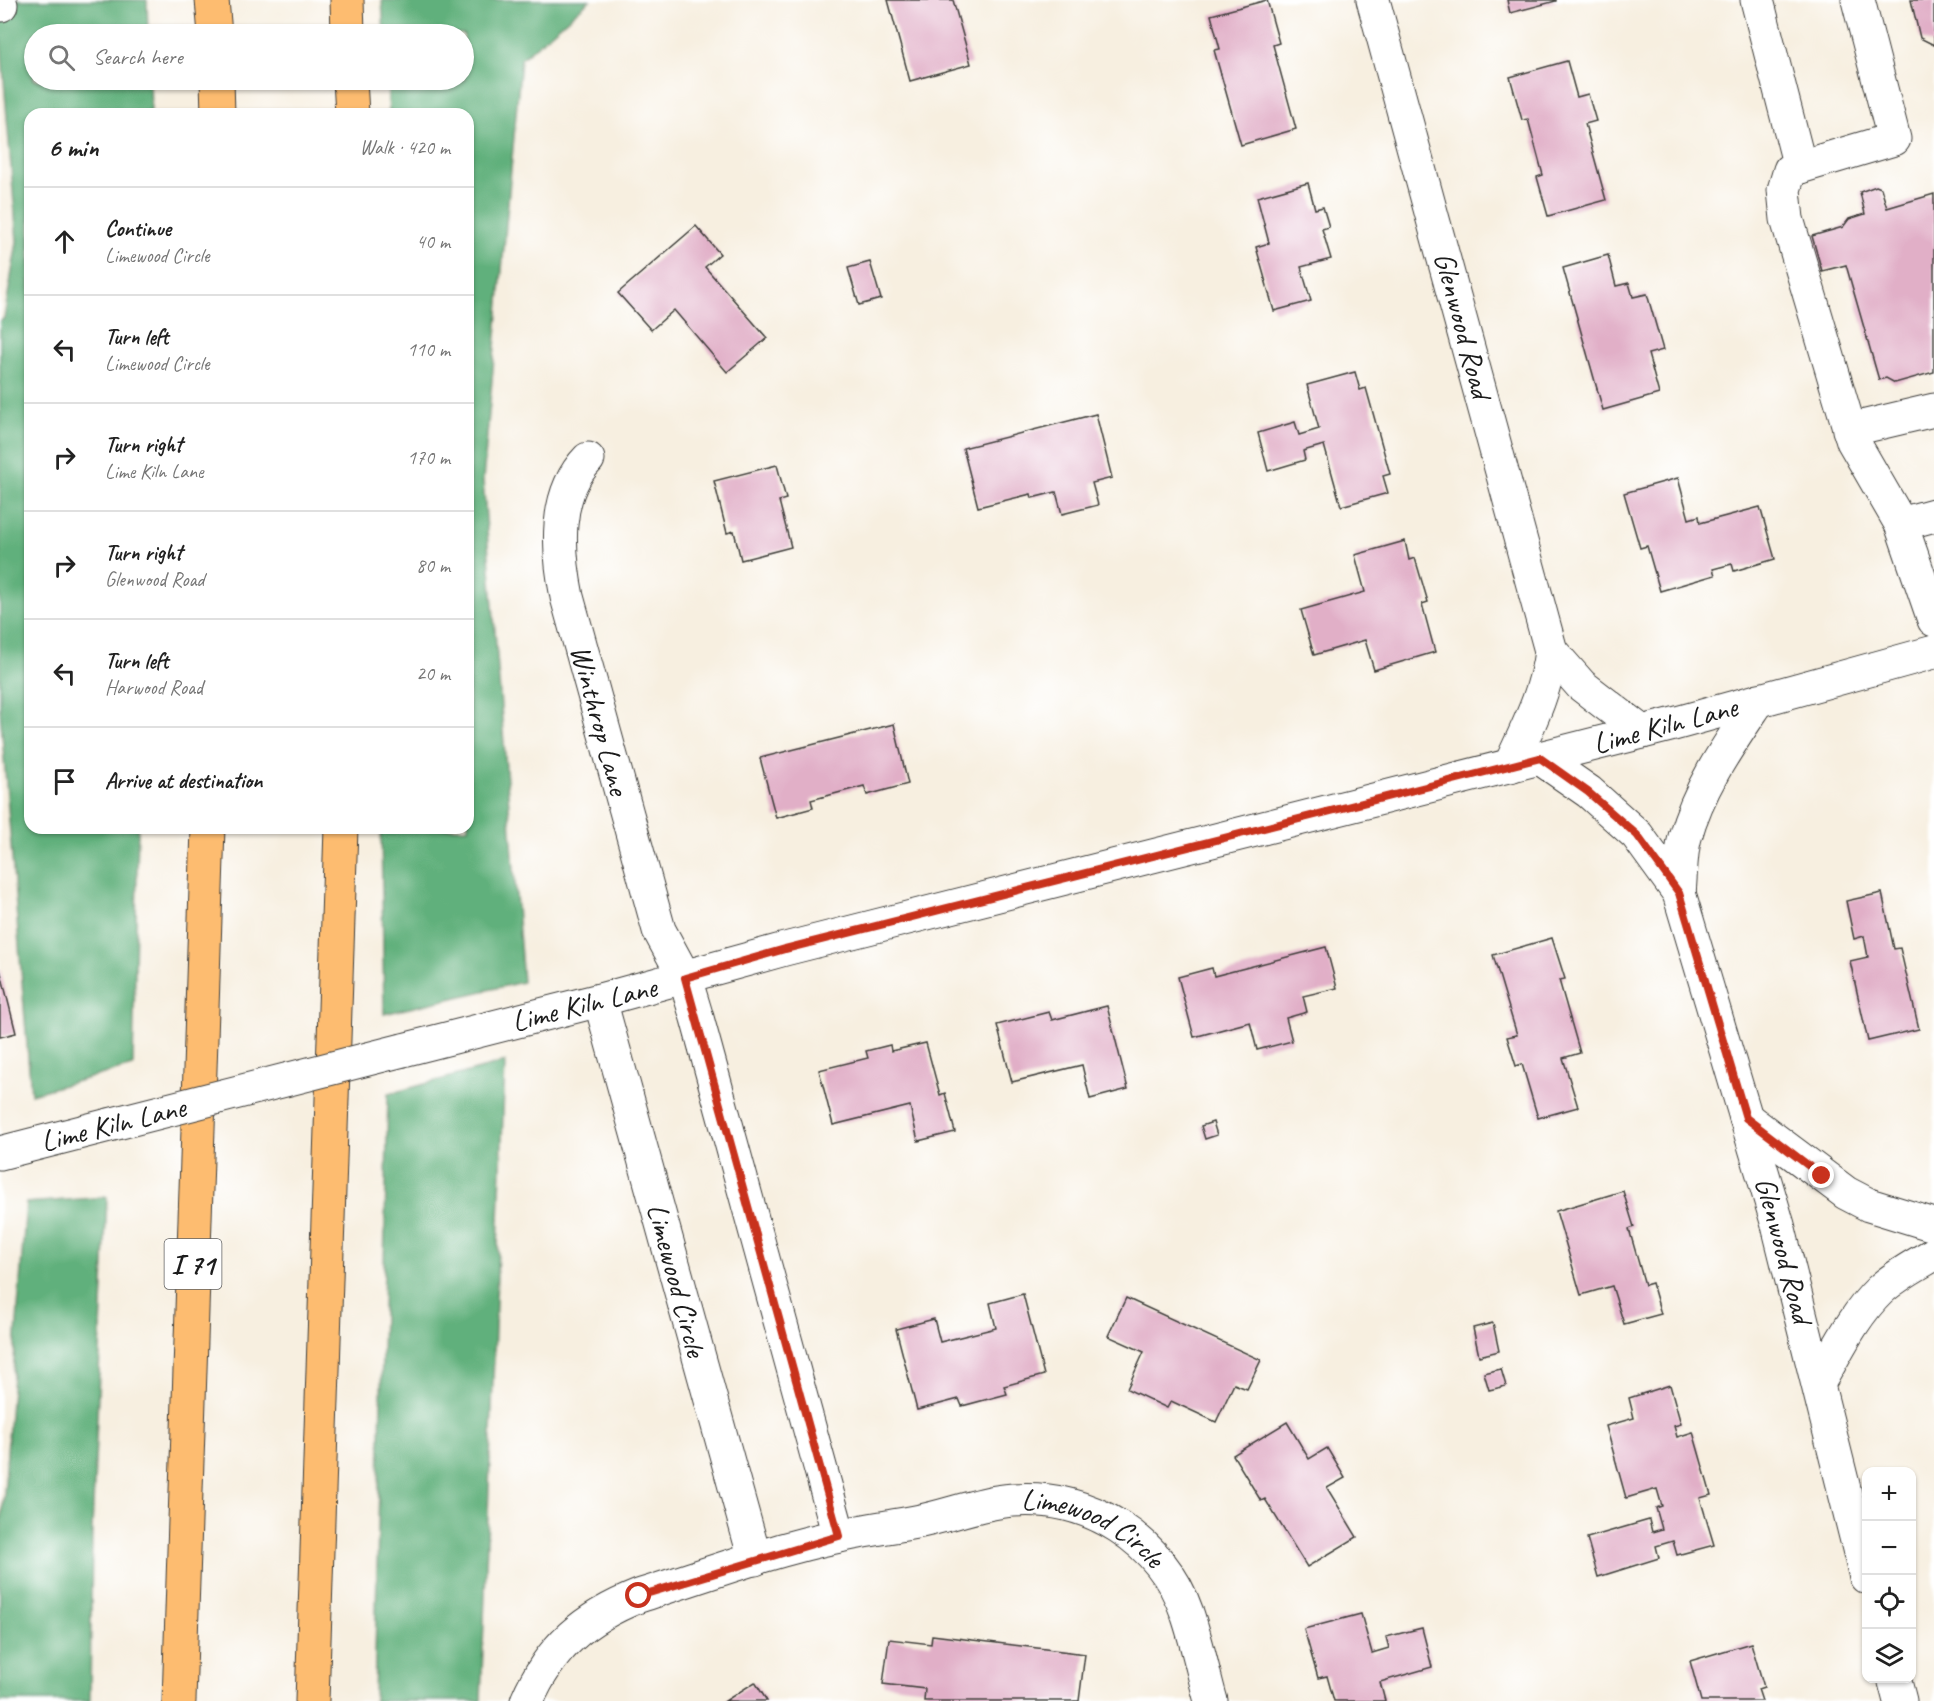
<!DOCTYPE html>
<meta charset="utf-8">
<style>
:root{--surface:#fff;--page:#f6f6f6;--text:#222;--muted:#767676;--line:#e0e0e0}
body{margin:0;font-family:Caveat,sans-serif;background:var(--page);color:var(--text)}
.controls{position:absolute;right:18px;bottom:18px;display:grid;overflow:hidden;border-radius:12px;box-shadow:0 2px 4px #0004}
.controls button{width:54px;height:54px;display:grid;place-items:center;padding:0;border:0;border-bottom:2px solid var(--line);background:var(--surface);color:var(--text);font:30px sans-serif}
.stop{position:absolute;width:18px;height:18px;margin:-14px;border:4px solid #c8321e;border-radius:50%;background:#fff}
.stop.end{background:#c8321e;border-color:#fff;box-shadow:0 2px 6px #0008}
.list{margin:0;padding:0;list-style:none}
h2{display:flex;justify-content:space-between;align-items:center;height:78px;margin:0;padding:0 24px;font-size:26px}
h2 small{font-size:20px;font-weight:400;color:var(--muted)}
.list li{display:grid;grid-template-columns:39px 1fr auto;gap:18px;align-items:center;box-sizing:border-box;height:108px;padding:0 24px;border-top:2px solid var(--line)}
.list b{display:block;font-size:22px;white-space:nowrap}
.list p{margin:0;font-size:20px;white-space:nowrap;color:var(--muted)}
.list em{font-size:20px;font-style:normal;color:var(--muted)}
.icon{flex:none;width:33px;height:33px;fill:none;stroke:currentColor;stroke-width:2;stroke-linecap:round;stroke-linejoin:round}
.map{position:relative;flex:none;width:1934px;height:1701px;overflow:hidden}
.search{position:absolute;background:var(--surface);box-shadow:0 2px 4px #0004;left:24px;top:24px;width:450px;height:66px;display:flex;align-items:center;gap:15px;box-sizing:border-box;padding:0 21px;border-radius:33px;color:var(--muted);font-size:22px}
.panel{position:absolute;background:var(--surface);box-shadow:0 2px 4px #0004;left:24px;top:108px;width:450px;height:726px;border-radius:18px}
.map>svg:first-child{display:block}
.forest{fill:#61b07b;stroke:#3e664c;stroke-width:1.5}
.building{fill:#e1afc7}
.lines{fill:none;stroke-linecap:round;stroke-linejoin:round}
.minor-casing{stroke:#3d3c39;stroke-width:35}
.highway-casing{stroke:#3d3c39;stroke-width:35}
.minor{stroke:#fff;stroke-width:33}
.highway{stroke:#fdbc70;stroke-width:33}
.minor-bridge-casing{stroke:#3d3c39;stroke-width:35;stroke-linecap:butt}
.minor-bridge{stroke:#fff;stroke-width:33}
.route{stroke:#c8321e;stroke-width:8}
.labels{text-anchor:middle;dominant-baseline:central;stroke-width:4.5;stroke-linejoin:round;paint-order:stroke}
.shield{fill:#fff;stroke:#606060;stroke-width:1.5}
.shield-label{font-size:28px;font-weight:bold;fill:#1c1c1c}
.street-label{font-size:30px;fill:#1c1c1c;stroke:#fff}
</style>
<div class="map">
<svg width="1934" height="1701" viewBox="0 0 1934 1701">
<rect width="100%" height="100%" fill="#fff"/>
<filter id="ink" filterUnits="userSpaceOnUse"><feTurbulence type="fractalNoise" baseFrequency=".0167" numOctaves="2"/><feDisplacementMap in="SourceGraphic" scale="12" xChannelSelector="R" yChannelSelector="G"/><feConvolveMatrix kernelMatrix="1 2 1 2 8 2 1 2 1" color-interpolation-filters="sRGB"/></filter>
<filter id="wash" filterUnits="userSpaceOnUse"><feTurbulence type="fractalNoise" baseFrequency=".008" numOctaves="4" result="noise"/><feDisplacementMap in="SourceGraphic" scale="24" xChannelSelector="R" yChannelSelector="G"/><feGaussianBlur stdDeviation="1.35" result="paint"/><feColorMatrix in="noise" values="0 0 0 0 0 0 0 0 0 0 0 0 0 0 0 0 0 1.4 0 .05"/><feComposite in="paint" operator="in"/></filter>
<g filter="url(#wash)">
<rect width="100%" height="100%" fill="#f7efe0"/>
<g class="forest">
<path d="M 0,0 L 147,0 L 148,34 L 34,34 L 34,80 L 150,80 L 151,112 L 30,114 L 30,828 L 138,828 L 133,1066 L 31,1094 L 0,709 L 0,321 L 4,318 L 17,242 L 0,31 Z"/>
<path d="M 382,0 L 590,0 L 521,59 L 483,480 L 523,982 L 384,1014 L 381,828 L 468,828 L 468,114 L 389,114 L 387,80 L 464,80 L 464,34 L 384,34 Z"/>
<path d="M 505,1062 L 481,1701 L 374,1701 L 388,1094 Z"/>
<path d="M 107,1197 L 92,1528 L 90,1701 L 0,1701 L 0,1545 L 26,1203 Z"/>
</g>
<g id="blocks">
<g class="building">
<path d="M 888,0 L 953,0 L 971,64 L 910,81 Z"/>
<path d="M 1267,0 L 1279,43 L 1273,45 L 1296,129 L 1241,145 L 1214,50 L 1220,49 L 1211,15 Z"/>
<path d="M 1507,0 L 1556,0 L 1556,1 L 1510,13 Z"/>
<path d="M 1911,0 L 1934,0 L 1934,45 L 1920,38 Z"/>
<path d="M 1567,61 L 1577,97 L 1588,94 L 1596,121 L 1585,124 L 1606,200 L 1548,216 L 1537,177 L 1543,175 L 1528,119 L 1522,120 L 1510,77 Z"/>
<path d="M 1308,183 L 1315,209 L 1323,207 L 1329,227 L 1322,229 L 1331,259 L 1301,267 L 1311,301 L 1274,311 L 1256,247 L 1269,243 L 1257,197 Z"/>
<path d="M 1876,186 L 1881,188 L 1887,208 L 1934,194 L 1934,372 L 1895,383 L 1886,378 L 1879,380 L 1846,265 L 1822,271 L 1812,236 L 1843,227 L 1849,219 L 1865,214 L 1860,192 Z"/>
<path d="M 696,226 L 720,254 L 705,267 L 767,338 L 727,372 L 674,310 L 651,330 L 618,293 Z"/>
<path d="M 1608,255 L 1616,286 L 1629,283 L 1633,297 L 1647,294 L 1663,350 L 1648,354 L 1659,394 L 1603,410 L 1563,268 Z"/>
<path d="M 870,262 L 881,299 L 859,305 L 848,268 Z"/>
<path d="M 1355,372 L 1360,390 L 1366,388 L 1390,474 L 1383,476 L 1388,493 L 1341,506 L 1324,445 L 1303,451 L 1305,460 L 1268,471 L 1258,433 L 1295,422 L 1299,435 L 1319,429 L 1307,385 Z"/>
<path d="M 1096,414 L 1112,478 L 1092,483 L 1098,505 L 1062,514 L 1056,492 L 1032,498 L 1031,494 L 978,507 L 963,448 Z"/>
<path d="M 777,465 L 786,499 L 779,501 L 791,547 L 741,560 L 734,531 L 727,533 L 714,481 Z"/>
<path d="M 1678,478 L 1689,519 L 1699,516 L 1700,523 L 1760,507 L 1775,559 L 1734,571 L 1732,564 L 1713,569 L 1715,575 L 1660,591 L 1647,546 L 1640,548 L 1624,493 Z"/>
<path d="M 1405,541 L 1409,560 L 1415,558 L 1428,602 L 1422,604 L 1435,652 L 1374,670 L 1365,640 L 1314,655 L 1301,610 L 1365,592 L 1355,555 Z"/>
<path d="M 894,724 L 908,784 L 867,795 L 864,786 L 811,800 L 813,808 L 776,818 L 760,758 Z"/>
<path d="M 1882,893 L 1894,949 L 1900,948 L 1919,1029 L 1868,1041 L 1850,961 L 1868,957 L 1864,936 L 1854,939 L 1846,901 Z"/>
<path d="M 1552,938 L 1565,979 L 1559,980 L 1580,1053 L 1563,1058 L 1578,1107 L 1538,1118 L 1522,1064 L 1516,1066 L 1507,1037 L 1517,1035 L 1493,955 Z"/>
<path d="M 1326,947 L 1337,988 L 1303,996 L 1307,1012 L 1286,1018 L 1292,1041 L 1257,1050 L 1250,1022 L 1194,1037 L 1178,977 L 1212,968 L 1214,976 Z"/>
<path d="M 0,969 L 16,1033 L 0,1037 Z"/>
<path d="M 1107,1006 L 1128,1089 L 1090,1099 L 1082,1065 L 1012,1082 L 997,1025 L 1049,1012 L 1052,1020 Z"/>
<path d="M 926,1043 L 940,1095 L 945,1093 L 955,1132 L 918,1141 L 910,1106 L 833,1125 L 819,1070 L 868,1058 L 866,1051 L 890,1045 L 891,1051 Z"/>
<path d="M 1213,1122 L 1217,1135 L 1205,1139 L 1201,1126 Z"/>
<path d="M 1623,1191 L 1634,1227 L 1629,1229 L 1645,1285 L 1652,1283 L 1661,1314 L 1624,1324 L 1612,1286 L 1581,1295 L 1556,1211 Z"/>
<path d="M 1023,1294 L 1044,1375 L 1004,1386 L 1007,1394 L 962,1406 L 959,1399 L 917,1410 L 896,1329 L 934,1319 L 940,1342 L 996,1328 L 990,1303 Z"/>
<path d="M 1126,1298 L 1261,1360 L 1247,1389 L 1234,1384 L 1216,1422 L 1171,1401 L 1167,1408 L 1127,1389 L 1144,1352 L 1108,1336 Z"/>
<path d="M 1493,1323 L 1499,1351 L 1479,1356 L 1473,1328 Z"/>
<path d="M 1501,1369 L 1506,1386 L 1489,1390 L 1484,1373 Z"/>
<path d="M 1670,1385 L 1681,1424 L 1674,1426 L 1677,1437 L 1693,1432 L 1711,1495 L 1700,1498 L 1714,1545 L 1677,1555 L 1673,1541 L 1656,1546 L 1659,1558 L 1598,1577 L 1587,1538 L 1649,1520 L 1652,1532 L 1662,1529 L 1656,1508 L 1662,1506 L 1657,1489 L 1626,1498 L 1606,1426 L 1634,1418 L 1629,1398 Z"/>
<path d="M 1287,1422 L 1309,1459 L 1327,1448 L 1345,1478 L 1327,1488 L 1357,1537 L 1307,1567 L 1265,1499 L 1261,1501 L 1233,1455 Z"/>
<path d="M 1361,1614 L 1372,1653 L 1389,1648 L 1386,1637 L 1422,1628 L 1432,1667 L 1380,1682 L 1385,1701 L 1334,1701 L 1327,1676 L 1318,1678 L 1304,1629 Z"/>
<path d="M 932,1635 L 1085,1654 L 1079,1701 L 924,1701 L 925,1689 L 883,1684 L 889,1639 L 931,1644 Z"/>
<path d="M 1751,1643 L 1764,1687 L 1758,1689 L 1762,1701 L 1701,1701 L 1690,1661 Z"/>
<path d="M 755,1682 L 767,1701 L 725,1701 Z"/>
</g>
</g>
</g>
<g filter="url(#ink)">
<use href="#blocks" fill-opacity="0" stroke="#3d3c39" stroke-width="1.5"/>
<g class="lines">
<defs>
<g id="minor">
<path d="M 1373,0 L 1551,651 C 1546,693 1527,728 1510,766"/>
<path d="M 1757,0 L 1800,167"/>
<path d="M 1858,0 L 1894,139 L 1790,170 L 1784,190 L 1787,219 L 1853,441 L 1901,524 L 1934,620"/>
<path d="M 0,5 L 1,5"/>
<path d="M 1849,430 L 1934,410"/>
<path d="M 588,459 C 553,495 558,552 567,597 L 659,930 L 685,978 L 697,1018 L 839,1536"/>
<path d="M 1901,524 L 1934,515"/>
<path d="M 1551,651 L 1581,685 L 1642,732"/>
<path d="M 1540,758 L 1589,792 L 1637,835 L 1679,893 L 1778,1225 L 1866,1577"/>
<path d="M 1679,893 C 1681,875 1680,855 1685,837 C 1699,786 1730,743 1759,700"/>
<path d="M 600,1000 L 755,1559"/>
<path d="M 403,1050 L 600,1000 L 785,949 L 1670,725 L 1934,652"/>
<path d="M 1746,1118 L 1846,1193 L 1869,1205 L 1934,1225"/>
<path d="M 0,1153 L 109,1125"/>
<path d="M 1819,1382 C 1837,1351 1854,1315 1880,1290 C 1896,1275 1916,1265 1934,1254"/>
<path d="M 1894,1678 L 1900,1701"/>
<path id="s1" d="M 527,1701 C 550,1647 584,1618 639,1596 C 705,1575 771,1550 839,1536 C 864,1530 890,1527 916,1522 C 948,1516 981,1502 1013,1500 C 1089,1494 1162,1540 1187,1613 C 1197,1642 1203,1672 1211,1701"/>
</g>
<g id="highway">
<path d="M 212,0 L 215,34"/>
<path d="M 347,0 L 348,34"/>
<path d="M 217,80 L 218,114"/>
<path d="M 350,80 L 352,114"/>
<path d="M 179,1701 L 208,828"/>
<path d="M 312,1701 L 341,828"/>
</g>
</defs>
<use href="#minor" class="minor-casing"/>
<use href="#highway" class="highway-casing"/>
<use href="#minor" class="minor"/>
<use href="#highway" class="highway"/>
<defs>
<path id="minor-bridge" d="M 109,1125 L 403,1050"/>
</defs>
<use href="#minor-bridge" class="minor-bridge-casing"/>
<use href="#minor-bridge" class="minor-bridge"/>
</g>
</g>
<g class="lines" filter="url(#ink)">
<path class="route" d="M 639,1596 L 839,1536 L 685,978 L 785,949 L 1540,758 L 1588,792 L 1637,835 L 1679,893 L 1746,1118 L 1822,1176"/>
</g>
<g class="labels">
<rect class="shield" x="164.5" y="1239" width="57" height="50" rx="4.5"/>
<g class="shield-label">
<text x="193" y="1264">I 71</text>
</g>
<g class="street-label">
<text transform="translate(1463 325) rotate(75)">Glenwood Road</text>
<text transform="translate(600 720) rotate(75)">Winthrop Lane</text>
<text transform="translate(1665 725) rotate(-15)">Lime Kiln Lane</text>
<text transform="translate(584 1004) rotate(-14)">Lime Kiln Lane</text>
<text transform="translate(113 1124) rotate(-14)">Lime Kiln Lane</text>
<text transform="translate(1784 1250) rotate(75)">Glenwood Road</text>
<text transform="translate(677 1280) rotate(75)">Limewood Circle</text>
<text stroke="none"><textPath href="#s1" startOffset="632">Limewood Circle</textPath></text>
</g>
</g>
</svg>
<div class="controls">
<button>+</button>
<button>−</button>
<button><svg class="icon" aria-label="locate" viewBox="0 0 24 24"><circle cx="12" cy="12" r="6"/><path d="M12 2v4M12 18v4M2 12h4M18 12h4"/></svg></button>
<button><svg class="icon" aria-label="layers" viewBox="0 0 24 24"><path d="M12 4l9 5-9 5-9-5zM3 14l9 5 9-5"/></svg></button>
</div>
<div class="stop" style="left:639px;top:1596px"></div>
<div class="stop end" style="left:1822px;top:1176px"></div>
<div class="search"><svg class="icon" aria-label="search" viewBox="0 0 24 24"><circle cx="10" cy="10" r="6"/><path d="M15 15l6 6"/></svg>Search here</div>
<section class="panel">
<h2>6 min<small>Walk · 420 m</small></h2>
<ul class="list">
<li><svg class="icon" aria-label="ahead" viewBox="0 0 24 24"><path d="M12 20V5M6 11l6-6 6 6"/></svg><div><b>Continue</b><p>Limewood Circle</p></div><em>40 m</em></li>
<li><svg class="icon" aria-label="left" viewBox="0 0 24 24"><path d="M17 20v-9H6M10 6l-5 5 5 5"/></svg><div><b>Turn left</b><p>Limewood Circle</p></div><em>110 m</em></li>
<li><svg class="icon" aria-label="right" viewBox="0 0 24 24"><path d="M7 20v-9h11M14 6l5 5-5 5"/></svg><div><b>Turn right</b><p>Lime Kiln Lane</p></div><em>170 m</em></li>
<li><svg class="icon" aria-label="right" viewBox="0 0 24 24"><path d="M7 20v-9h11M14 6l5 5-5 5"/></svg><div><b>Turn right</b><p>Glenwood Road</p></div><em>80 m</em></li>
<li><svg class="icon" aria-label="left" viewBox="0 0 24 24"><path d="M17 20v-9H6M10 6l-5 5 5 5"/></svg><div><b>Turn left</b><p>Harwood Road</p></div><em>20 m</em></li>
<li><svg class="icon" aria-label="arrive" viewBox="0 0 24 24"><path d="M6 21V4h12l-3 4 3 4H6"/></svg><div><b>Arrive at destination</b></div></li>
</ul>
</section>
</div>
